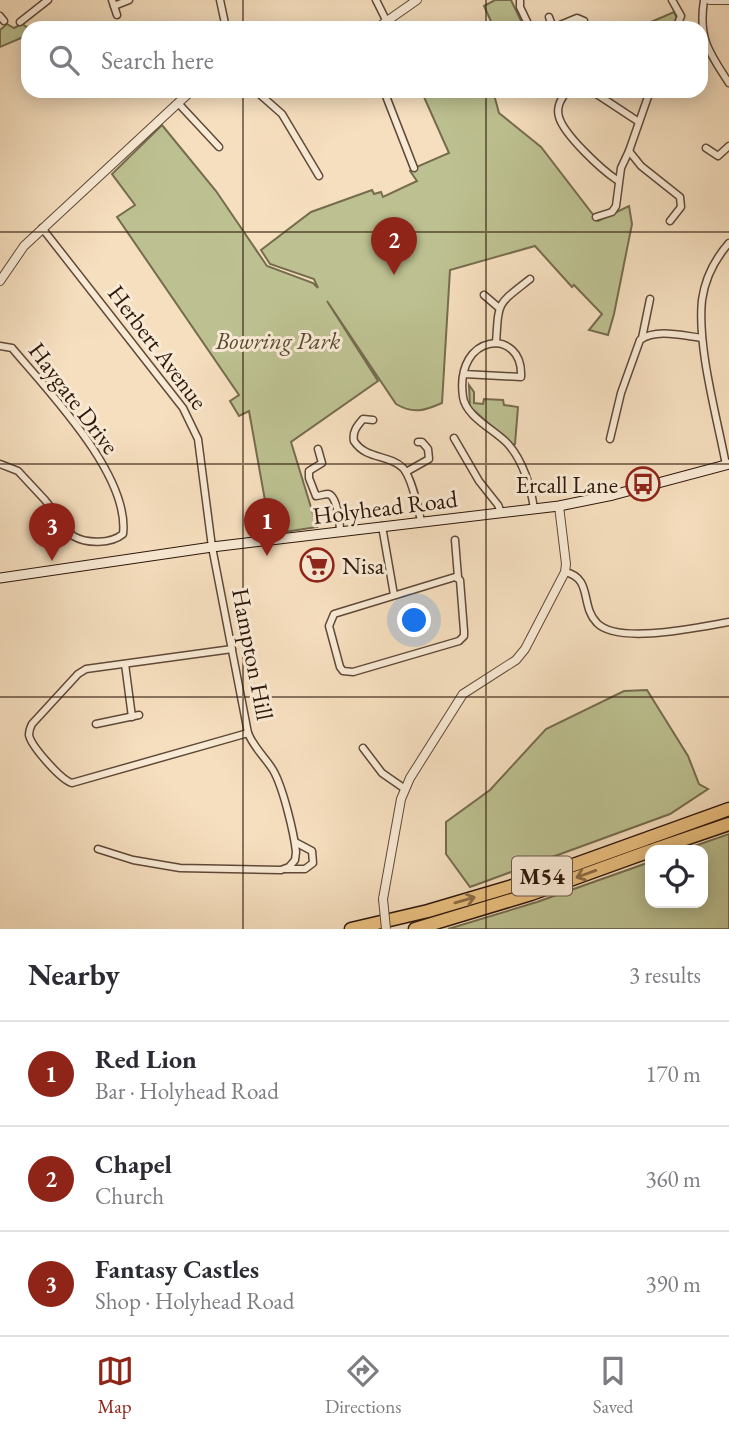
<!DOCTYPE html>
<meta charset="utf-8">
<style>
:root{--surface:#fff;--page:#f7f7f7;--text:#2b2b33;--muted:#7c7c81;--line:#e1e1e2;--accent:#8f2418}
body{margin:0;font-family:"EB Garamond",serif;background:var(--page);color:var(--text)}
.controls{position:absolute;right:21px;bottom:21px;display:grid;overflow:hidden;border-radius:14px;box-shadow:0 4px 18px #0003}
.controls button{width:63px;height:63px;display:grid;place-items:center;padding:0;border:0;border-bottom:2px solid var(--line);background:var(--surface);color:var(--text);font:35px sans-serif}
.you{position:absolute;left:415px;top:621px;width:24px;height:24px;margin:-18px;border:5px solid #fff;border-radius:50%;background:#1a73e8;box-shadow:0 0 0 10px #1a73e833}
.badge{display:grid;place-items:center;width:46px;height:46px;border-radius:50%;background:var(--accent);color:#fff;font-size:23px;font-weight:700}
.pin{position:absolute;translate:-50% -58px;filter:drop-shadow(0 2px 4px #0008)}
.pin::after{content:'';position:absolute;top:37px;width:24px;height:21px;background:inherit;clip-path:polygon(0 0,100% 0,50% 100%)}
.list{margin:0;padding:0;list-style:none}
h2{display:flex;justify-content:space-between;align-items:center;height:91px;margin:0;padding:0 28px;font-size:30px}
h2 small{font-size:23px;font-weight:400;color:var(--muted)}
.list li{display:grid;grid-template-columns:46px 1fr auto;gap:21px;align-items:center;box-sizing:border-box;height:105px;padding:0 28px;border-top:2px solid var(--line)}
.list b{display:block;font-size:26px;white-space:nowrap}
.list p{margin:0;font-size:23px;white-space:nowrap;color:var(--muted)}
.list em{font-size:23px;font-style:normal;color:var(--muted)}
.icon{flex:none;width:38px;height:38px;fill:none;stroke:currentColor;stroke-width:2;stroke-linecap:round;stroke-linejoin:round}
.map{position:relative;flex:none;width:729px;height:929px;overflow:hidden}
.search{position:absolute;background:var(--surface);box-shadow:0 4px 18px #0003;left:21px;right:21px;top:21px;height:77px;display:flex;align-items:center;gap:18px;box-sizing:border-box;padding:0 24px;border-radius:21px;color:var(--muted);font-size:26px}
.sheet{height:406px;background:var(--surface)}
nav{display:flex;justify-content:space-around;align-items:center;box-sizing:border-box;height:98px;border-top:2px solid var(--line);background:var(--surface);font-size:19px;color:var(--muted)}
nav a{display:grid;justify-items:center;gap:4px}
nav .on{color:var(--accent)}
.map>svg:first-child{display:block}
.green{fill:#bdc191;stroke:#756c4e;stroke-width:2}
.lines{fill:none;stroke-linecap:round;stroke-linejoin:round}
.minor-casing{stroke:#5f4938;stroke-width:9}
.tertiary-casing{stroke:#5f4938;stroke-width:10}
.secondary-casing{stroke:#2d170b;stroke-width:11}
.motorway-casing{stroke:#2d170b;stroke-width:15}
.minor{stroke:#f9ead5;stroke-width:6}
.tertiary{stroke:#f9ead5;stroke-width:8}
.secondary{stroke:#f9ead5;stroke-width:9}
.motorway{stroke:#ebc080;stroke-width:12}
.tertiary-bridge-casing{stroke:#5f4938;stroke-width:10;stroke-linecap:butt}
.tertiary-bridge{stroke:#f9ead5;stroke-width:8}
.oneway{stroke:#8c6c46}
.grid{fill:none;stroke:#2d170b;stroke-width:2;stroke-opacity:0.55}
.labels{text-anchor:middle;dominant-baseline:central;stroke-width:6;stroke-linejoin:round;paint-order:stroke}
.shield{fill:#f9ead5;stroke:#6a5648;stroke-width:2}
.shield-label{font-size:23px;font-weight:bold;fill:#2d170b}
.park-label{font-size:24px;font-style:italic;fill:#584a33;stroke:#f9ead5}
.street-label{font-size:24px;fill:#2d170b;stroke:#f9ead5}
.poi-label{font-size:24px;fill:#2d170b;stroke:#f9ead5;text-anchor:end}
</style>
<div class="map">
<svg width="729" height="929" viewBox="0 0 729 929">
<rect width="100%" height="100%" fill="#f6dfbf"/>
<filter id="stains"><feTurbulence type="fractalNoise" baseFrequency=".00286" numOctaves="4"/><feColorMatrix values="0 0 0 0 .2 0 0 0 0 .09 0 0 0 0 .02 0 0 0 .5 -.17"/></filter>
<radialGradient id="worn" r=".72"><stop offset=".6" stop-color="#630" stop-opacity="0"/><stop offset="1" stop-color="#630" stop-opacity=".3"/></radialGradient>
<g class="green">
<path d="M 495,0 L 511,0 L 523,25 L 516,28 L 494,28 L 484,6 Z"/>
<path d="M 674,12 L 677,18 L 670,28 L 637,28 Z"/>
<path d="M 7,24 L 14,28 L 22,24 L 28,28 L 28,35 L 0,47 L 0,30 Z"/>
<path d="M 438,91 L 493,91 L 499,113 L 541,147 L 598,221 L 629,206 L 632,224 L 614,314 L 608,335 L 589,330 L 602,314 L 574,285 L 572,287 L 535,246 L 450,270 L 442,403 C 424,411 413,414 396,404 L 327,301 L 378,381 L 291,442 L 317,527 L 271,534 L 249,411 L 239,416 L 230,401 L 239,395 L 117,217 L 135,205 L 112,174 L 162,125 L 216,191 L 267,266 L 313,283 L 318,288 L 314,279 L 270,264 L 261,250 L 311,212 L 372,190 L 374,194 L 381,192 L 383,197 L 417,181 L 410,171 L 414,168 L 449,153 L 424,97 Z"/>
<path d="M 469,385 L 474,392 L 474,403 L 483,404 L 484,399 L 503,400 L 504,405 L 518,407 L 515,444 L 513,445 L 470,407 Z"/>
<path d="M 647,690 L 688,756 L 699,784 L 708,789 L 670,814 L 470,887 L 446,854 L 446,822 L 490,790 L 546,729 L 624,691 Z"/>
<path d="M 729,834 L 729,929 L 448,929 L 537,902 L 650,862 L 650,903 L 703,903 L 703,850 L 683,850 Z"/>
</g>
<g class="lines">
<defs>
<g id="minor">
<path d="M 112,0 L 117,15"/>
<path d="M 220,0 L 226,28"/>
<path d="M 376,0 L 387,22"/>
<path d="M 520,0 L 520,7 L 530,28"/>
<path d="M 672,0 L 681,16 L 676,28"/>
<path d="M 704,0 C 698,39 709,52 729,83"/>
<path d="M 114,6 L 129,0"/>
<path d="M 0,16 L 4,21"/>
<path d="M 549,17 L 553,28"/>
<path d="M 20,22 L 48,0"/>
<path d="M 553,28 L 577,18 L 584,21"/>
<path d="M 256,91 L 282,114 L 319,176"/>
<path d="M 384,91 L 414,168"/>
<path d="M 567,91 C 561,99 556,107 559,117 C 564,135 602,170 617,180"/>
<path d="M 592,91 L 639,122"/>
<path d="M 178,103 L 219,147"/>
<path d="M 706,148 L 718,156 L 729,146"/>
<path d="M 629,151 L 641,166 L 680,197 L 681,207 L 670,221"/>
<path d="M 596,217 L 612,212 L 616,206 L 621,168 L 629,151 L 650,91"/>
<path d="M 42,228 L 183,408 L 198,439 L 212,547 L 248,733 C 254,748 265,757 273,770 C 283,787 294,833 296,852 L 295,860 L 289,867 L 281,870 L 180,868 L 133,860 L 98,849"/>
<path d="M 484,295 L 498,307"/>
<path d="M 642,338 L 650,299"/>
<path d="M 496,343 C 499,300 496,306 530,279"/>
<path d="M 0,346 L 12,348 C 48,391 130,475 123,534 C 111,544 87,544 73,536 L 45,500 L 18,471 L 0,464"/>
<path d="M 464,374 L 521,377 C 524,327 454,332 463,397 C 466,417 495,430 508,444 C 523,461 531,487 534,509"/>
<path d="M 373,420 L 363,419 C 357,426 352,432 354,441 C 366,460 389,454 403,468 C 412,478 418,508 421,521"/>
<path d="M 454,438 L 479,481 L 498,505 L 501,512"/>
<path d="M 610,439 L 621,393 L 640,340 C 656,328 684,336 702,338"/>
<path d="M 318,449 L 322,463 L 309,471 L 309,478 L 316,496 C 320,496 324,494 328,494 C 337,495 340,524 340,531"/>
<path d="M 726,465 C 717,417 697,347 702,300 C 705,278 715,259 729,243"/>
<path d="M 406,472 L 429,459 L 428,449 L 422,442 L 418,442"/>
<path d="M 382,526 L 394,595"/>
<path d="M 455,540 L 458,577"/>
<path d="M 565,572 C 593,578 580,606 597,623 C 618,645 700,627 729,622"/>
<path d="M 455,577 L 460,580 L 464,631 L 464,636 L 459,641 L 353,672 L 343,671 L 340,667 L 329,626 L 334,614 Z"/>
<path d="M 232,649 L 86,669 L 78,674 L 32,724 C 30,728 29,730 29,735 C 31,746 61,780 72,783 L 248,733"/>
<path d="M 125,664 L 132,717"/>
<path d="M 96,724 L 139,715"/>
<path d="M 363,748 L 382,773 L 405,789"/>
<path d="M 286,869 L 305,869 L 313,863 L 312,851 L 295,842"/>
</g>
<g id="tertiary">
<path d="M 710,0 L 729,0"/>
<path d="M 377,28 L 417,0"/>
<path d="M 0,281 L 24,246 L 191,91"/>
<path d="M 383,899 L 401,799 L 410,778 L 463,694 L 516,660 L 525,649 L 565,572 L 566,564 L 559,506"/>
</g>
<path id="secondary" d="M 0,578 L 212,547 L 559,506 L 613,495 L 729,464"/>
<g id="motorway">
<path d="M 653,850 L 729,824"/>
<path d="M 351,929 L 428,911 L 526,882 L 729,809"/>
<path d="M 415,929 L 531,894 L 650,851"/>
</g>
</defs>
<use href="#minor" class="minor-casing"/>
<use href="#tertiary" class="tertiary-casing"/>
<use href="#secondary" class="secondary-casing"/>
<use href="#motorway" class="motorway-casing"/>
<use href="#minor" class="minor"/>
<use href="#tertiary" class="tertiary"/>
<use href="#secondary" class="secondary"/>
<use href="#motorway" class="motorway"/>
<defs>
<path id="tertiary-bridge" d="M 383,899 L 386,929"/>
</defs>
<use href="#tertiary-bridge" class="tertiary-bridge-casing"/>
<use href="#tertiary-bridge" class="tertiary-bridge"/>
</g>
<defs><path id="oneway-shaft" d="M-6 0H5M1.5-3L5.5 0L1.5 3" fill="none" stroke-width="1.6" stroke-linecap="round" stroke-linejoin="round" transform="scale(1.75)"/></defs>
<g class="oneway">
<use href="#oneway-shaft" transform="translate(586 874) rotate(160)"/>
<use href="#oneway-shaft" transform="translate(465 900) rotate(-16)"/>
</g>
<path class="grid" d="M 243,0 L 243,28M 486,0 L 486,28M 243,91 L 243,929M 486,91 L 486,929M 0,232 L 729,232M 0,464 L 729,464M 0,697 L 729,697"/>
<defs>
<symbol id="bus-ring" viewBox="-11 -11 22 22"><circle r="9.5" fill="#f9ead5" stroke="#8f2418" stroke-width="1.5"/><path d="M-5-6H5V4H4V6H2V4H-2V6H-4V4H-5ZM-3.5-4V0h7V-4ZM-3.5 1.2v1.5H-2V1.2ZM2 1.2v1.5H3.5V1.2Z" fill="#8f2418"/></symbol>
<symbol id="supermarket-ring" viewBox="-11 -11 22 22"><circle r="9.5" fill="#f9ead5" stroke="#8f2418" stroke-width="1.5"/><path d="M-6-5.5h2.5l.6 2H6L4.5 2H-2.5L-4.4-4H-6ZM-1.5 3.2a1.3 1.3 0 1 0 .1 0ZM3 3.2a1.3 1.3 0 1 0 .1 0Z" fill="#8f2418"/></symbol>
</defs>
<g fill-rule="evenodd">
<use href="#bus-ring" x="624" y="465" width="38" height="38"/>
<use href="#supermarket-ring" x="298" y="546" width="38" height="38"/>
</g>
<g class="labels">
<rect class="shield" x="512" y="856.5" width="60" height="39" rx="5"/>
<g class="shield-label">
<text x="542" y="876">M54</text>
</g>
<g class="park-label">
<text x="278" y="340">Bowring Park</text>
</g>
<g class="street-label">
<text transform="translate(158 347) rotate(53)">Herbert Avenue</text>
<text transform="translate(74 398) rotate(53)">Haygate Drive</text>
<text transform="translate(385 507) rotate(-7)">Holyhead Road</text>
<text transform="translate(253 654) rotate(79)">Hampton Hill</text>
</g>
<g class="poi-label">
<text x="618" y="484">Ercall Lane</text>
<text x="342" y="565" text-anchor="start">Nisa</text>
</g>
</g>
<rect width="100%" height="100%" filter="url(#stains)"/>
<rect width="100%" height="100%" fill="url(#worn)"/>
</svg>
<div class="controls">
<button><svg class="icon" aria-label="locate" viewBox="0 0 24 24"><circle cx="12" cy="12" r="6"/><path d="M12 2v4M12 18v4M2 12h4M18 12h4"/></svg></button>
</div>
<div class="you"></div>
<div class="pin badge" style="left:267px;top:556px">1</div>
<div class="pin badge" style="left:394px;top:275px">2</div>
<div class="pin badge" style="left:52px;top:561px">3</div>
<div class="search"><svg class="icon" aria-label="search" viewBox="0 0 24 24"><circle cx="10" cy="10" r="6"/><path d="M15 15l6 6"/></svg>Search here</div>
</div>
<section class="sheet">
<h2>Nearby<small>3 results</small></h2>
<ul class="list">
<li><span class="badge">1</span><div><b>Red Lion</b><p>Bar · Holyhead Road</p></div><em>170 m</em></li>
<li><span class="badge">2</span><div><b>Chapel</b><p>Church</p></div><em>360 m</em></li>
<li><span class="badge">3</span><div><b>Fantasy Castles</b><p>Shop · Holyhead Road</p></div><em>390 m</em></li>
</ul>
</section>
<nav>
<a class="on"><svg class="icon" aria-label="map" viewBox="0 0 24 24"><path d="M3 6l6-2 6 2 6-2v14l-6 2-6-2-6 2zM9 4v14M15 6v14"/></svg>Map</a>
<a><svg class="icon" aria-label="directions" viewBox="0 0 24 24"><path d="M12 3l9 9-9 9-9-9zM9 14v-3h6M13 9l2 2-2 2"/></svg>Directions</a>
<a><svg class="icon" aria-label="saved" viewBox="0 0 24 24"><path d="M7 4h10v16l-5-4-5 4z"/></svg>Saved</a>
</nav>
